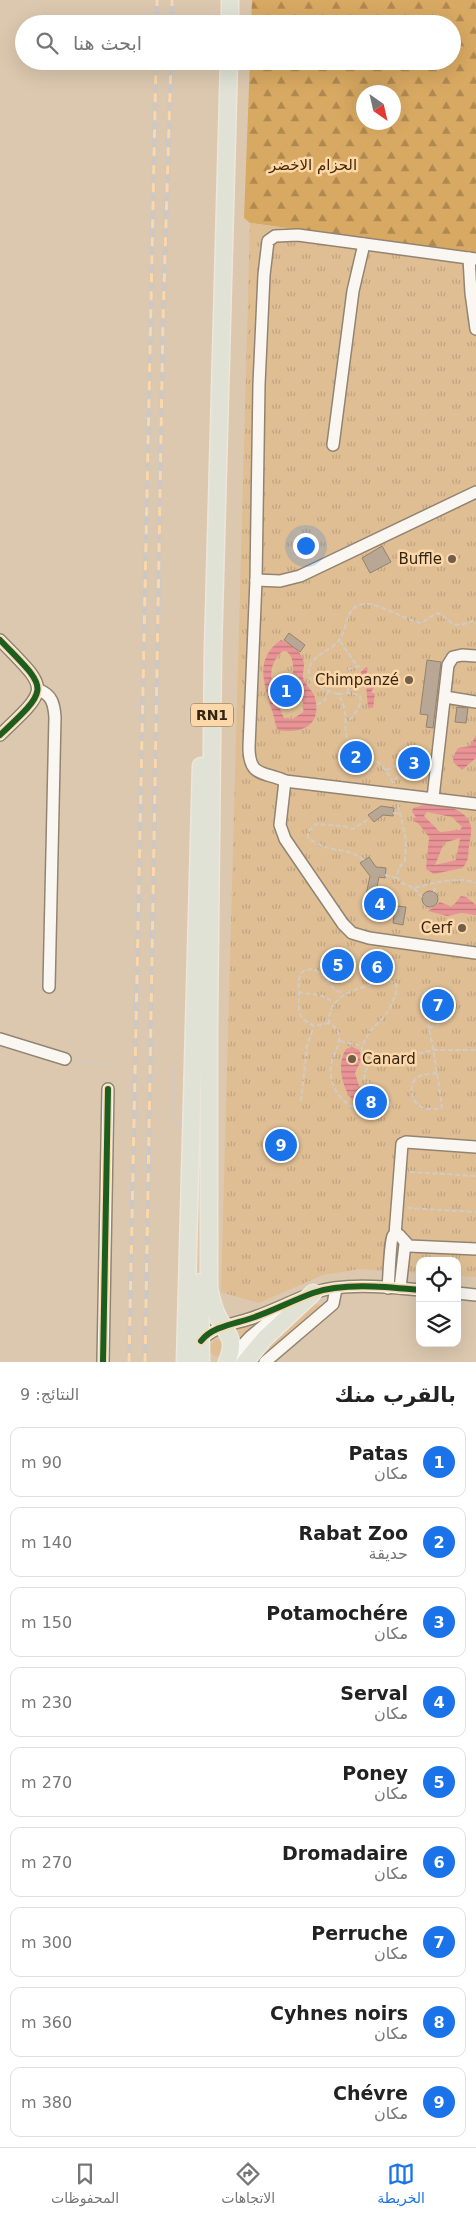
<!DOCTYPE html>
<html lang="ar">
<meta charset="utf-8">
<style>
:root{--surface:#fff;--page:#f2f2f2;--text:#222;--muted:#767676;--line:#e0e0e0;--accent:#1a73e8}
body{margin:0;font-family:"DejaVu Sans","Noto Naskh Arabic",sans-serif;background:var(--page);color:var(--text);direction:rtl}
.controls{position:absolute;right:15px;bottom:15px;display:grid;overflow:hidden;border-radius:10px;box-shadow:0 5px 20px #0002}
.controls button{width:45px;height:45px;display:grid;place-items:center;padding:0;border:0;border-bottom:1px solid var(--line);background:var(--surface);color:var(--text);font:25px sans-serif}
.compass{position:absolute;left:356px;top:85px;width:45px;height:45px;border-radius:50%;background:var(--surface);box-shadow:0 5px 20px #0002;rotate:146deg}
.you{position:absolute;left:305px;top:545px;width:18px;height:18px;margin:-12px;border:4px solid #fff;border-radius:50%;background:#1a73e8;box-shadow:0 0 0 8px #1a73e833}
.badge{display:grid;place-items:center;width:32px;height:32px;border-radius:50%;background:var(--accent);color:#fff;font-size:16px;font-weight:700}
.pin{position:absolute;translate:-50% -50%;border:2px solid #fff;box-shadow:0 1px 5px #0006}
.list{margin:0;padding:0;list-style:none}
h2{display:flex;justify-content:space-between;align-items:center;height:65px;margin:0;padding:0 20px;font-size:21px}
h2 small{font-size:16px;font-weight:400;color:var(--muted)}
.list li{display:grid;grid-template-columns:32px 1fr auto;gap:15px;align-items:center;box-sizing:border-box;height:70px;margin:0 10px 10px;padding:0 10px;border:1px solid var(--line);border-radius:10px}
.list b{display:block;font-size:19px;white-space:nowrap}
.list p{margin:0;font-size:16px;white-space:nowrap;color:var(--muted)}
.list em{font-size:16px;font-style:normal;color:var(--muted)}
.icon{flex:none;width:28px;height:28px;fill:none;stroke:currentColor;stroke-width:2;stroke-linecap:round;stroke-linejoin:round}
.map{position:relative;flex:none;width:476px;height:1362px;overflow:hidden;direction:ltr}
.search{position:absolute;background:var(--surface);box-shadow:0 5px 20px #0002;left:15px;right:15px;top:15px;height:55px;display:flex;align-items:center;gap:12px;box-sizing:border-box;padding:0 18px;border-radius:28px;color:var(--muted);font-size:19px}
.sheet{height:785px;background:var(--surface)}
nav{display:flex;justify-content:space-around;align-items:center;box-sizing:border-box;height:70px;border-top:1px solid var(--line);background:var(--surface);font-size:14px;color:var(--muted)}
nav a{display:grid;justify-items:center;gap:2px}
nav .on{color:var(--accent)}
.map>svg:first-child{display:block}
.green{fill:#dfbe94}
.forest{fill:url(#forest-firs);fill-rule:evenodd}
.park{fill:url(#park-tufts)}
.water{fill:url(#water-rules);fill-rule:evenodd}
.building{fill:#b7a794;stroke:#92836f}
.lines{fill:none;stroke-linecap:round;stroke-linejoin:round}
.minor-casing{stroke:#938471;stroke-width:14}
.highway-casing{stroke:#efe6db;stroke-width:19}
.path{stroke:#d1cbc3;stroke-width:2;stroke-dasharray:5 2.5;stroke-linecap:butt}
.minor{stroke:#faf7f3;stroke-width:11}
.highway{stroke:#dfe2d4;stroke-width:16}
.rail-casing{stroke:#cec8c0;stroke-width:5}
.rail{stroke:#fcd7a9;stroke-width:3;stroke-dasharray:9;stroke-linecap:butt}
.cycleway-casing{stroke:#fcd7a9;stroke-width:9}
.cycleway{stroke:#1b5e20;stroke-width:6}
.poi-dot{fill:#6e5e4a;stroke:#fcd7a9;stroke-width:2}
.labels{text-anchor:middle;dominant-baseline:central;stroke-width:5;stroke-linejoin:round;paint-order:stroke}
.shield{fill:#fcd7a9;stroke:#6f5a40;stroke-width:1}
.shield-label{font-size:14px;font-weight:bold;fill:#332513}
.park-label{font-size:15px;fill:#452a00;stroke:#fcd7a9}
.poi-label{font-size:15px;fill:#332513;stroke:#fcd7a9;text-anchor:end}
</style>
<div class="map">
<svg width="476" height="1362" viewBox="0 0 476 1362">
<defs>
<pattern id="forest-firs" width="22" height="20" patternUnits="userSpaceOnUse" patternTransform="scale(1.25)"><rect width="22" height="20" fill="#d8a962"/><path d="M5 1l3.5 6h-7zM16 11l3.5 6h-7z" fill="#b08950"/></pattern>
<pattern id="park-tufts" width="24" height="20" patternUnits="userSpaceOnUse" patternTransform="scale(1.25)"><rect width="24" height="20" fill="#dfbe94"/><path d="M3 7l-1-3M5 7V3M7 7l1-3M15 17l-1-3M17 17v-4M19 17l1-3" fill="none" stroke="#c0a37f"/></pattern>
<pattern id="water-rules" width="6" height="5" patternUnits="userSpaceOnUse" patternTransform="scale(1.25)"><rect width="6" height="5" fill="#e99396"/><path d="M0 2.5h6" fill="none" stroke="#bd7879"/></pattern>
</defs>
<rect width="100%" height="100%" fill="#dcc8af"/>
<g class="green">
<path d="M 315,1304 L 324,1306 L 258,1362 L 249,1362 L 310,1305 Z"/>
<path d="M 264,1318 L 242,1340 L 234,1330 Z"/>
<path d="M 216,1339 L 226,1343 L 221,1357 L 214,1356 L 210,1351 L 211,1344 Z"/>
</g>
<path class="forest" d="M 252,0 L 476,0 L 476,254 L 250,223 L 244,218 L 250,61 L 452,61 L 452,24 L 251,24 ZM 364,92 L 394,92 L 394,122 L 364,122 Z"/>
<path class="park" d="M 250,223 L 476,254 L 476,1277 L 457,1276 L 457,1261 L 420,1261 L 420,1273 L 360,1269 L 323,1275 L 259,1303 L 221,1292 Z"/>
<g class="water">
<path d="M 281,640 C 293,646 305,653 304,667 C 303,673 302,678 305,682 C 308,688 314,692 315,698 C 322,726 301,734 278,730 L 276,726 C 270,695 248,663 281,640 ZM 283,651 L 286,651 C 298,660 290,674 294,686 C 297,697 306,699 303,712 L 293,719 L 284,718 C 275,698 261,668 283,651 Z"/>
<path d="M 366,667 L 368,668 L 365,679 L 374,678 L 378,682 L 371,692 L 375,694 L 373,708 L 368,707 L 366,685 L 358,684 L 361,672 Z"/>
<path d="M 476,735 L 476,758 L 462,770 L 453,762 L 454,755 L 458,748 L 470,746 Z"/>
<path d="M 424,805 C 441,805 465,806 471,826 C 472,832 470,840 469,846 C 468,855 469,862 462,868 L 434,874 L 426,869 L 429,837 L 418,823 L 413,821 L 413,818 L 416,817 L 412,812 L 413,808 ZM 427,812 L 452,817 L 462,827 L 460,830 L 440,832 L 424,816 ZM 460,838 L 456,860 L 435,865 L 444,843 Z"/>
<path d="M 461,896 L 466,897 L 476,905 L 476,915 L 461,913 L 447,916 L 428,911 L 440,902 L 452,907 Z"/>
<path d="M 352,1047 L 359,1050 C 364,1061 359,1063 355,1073 L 359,1086 L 384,1098 L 384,1102 C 355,1127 330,1073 346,1049 Z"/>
</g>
<g class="building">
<path d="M 382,546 L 391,562 L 370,573 L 362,558 Z"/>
<path d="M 289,633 L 305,645 L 300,652 L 284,640 Z"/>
<path d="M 427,660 L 441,662 L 433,728 L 426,727 L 428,715 L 420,714 Z"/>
<path d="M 457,707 L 468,708 L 466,723 L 455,722 Z"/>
<path d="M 381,806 L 394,808 L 393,816 L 383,815 L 374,822 L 368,815 Z"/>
<path d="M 369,857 L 376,867 L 386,868 L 385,878 L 379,877 L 375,897 L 366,895 L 370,876 L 360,863 Z"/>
<circle cx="430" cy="899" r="8"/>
<path d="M 395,906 L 406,907 L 403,925 L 393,923 Z"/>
</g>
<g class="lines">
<defs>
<g id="minor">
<path d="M 469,258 L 471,293 L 476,329"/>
<path d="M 476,259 L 298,235 L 275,236 L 268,241 L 264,275 L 259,384 L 256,580 L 249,747 C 249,778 264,771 285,781 L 280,825 L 285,839 L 343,924 L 352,933 L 369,938 L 476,953"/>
<path d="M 333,445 L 353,291 L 364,244"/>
<path d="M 256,580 L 280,581 L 300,576 L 476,492"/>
<path d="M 0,640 C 48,690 52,686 0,735"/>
<path d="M 39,690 C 52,695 54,704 55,717 L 49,987"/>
<path d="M 445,697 L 476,702"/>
<path d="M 285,781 L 476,804"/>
<path d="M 433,798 L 448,665 L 453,657 L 462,655 L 476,656"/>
<path d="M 0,1039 L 65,1059"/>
<path d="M 395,1235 L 402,1144 L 406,1142 L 476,1147"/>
<path d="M 388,1288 C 389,1279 390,1240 393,1236 L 399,1235 L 409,1246 L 476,1249"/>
<path d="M 400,1288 L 405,1244"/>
<path d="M 457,1293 L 476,1295"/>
<path d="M 201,1341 C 212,1327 233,1324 249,1319 C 271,1312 291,1301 313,1293 C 343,1282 388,1287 420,1290"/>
<path d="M 229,1360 L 250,1337 L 283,1310"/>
<path d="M 103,1362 L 108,1089"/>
<path d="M 265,1362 L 333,1304 L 336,1289"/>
</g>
<g id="highway">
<path d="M 230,24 L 230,0"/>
<path d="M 200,1282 L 201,1362"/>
<path d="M 185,1362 L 201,766"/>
<path d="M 227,1362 C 237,1338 227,1335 217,1315 C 213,1307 211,1297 209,1288 L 209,1022 L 213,650 L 229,61"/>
<path d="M 245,1362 L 265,1338 L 313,1293"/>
</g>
</defs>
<use href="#minor" class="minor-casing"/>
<use href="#highway" class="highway-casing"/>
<g class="path">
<path d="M 340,641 L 357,666"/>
<path d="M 348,693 L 349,669 L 360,666"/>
<path d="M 338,694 L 352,693 L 360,696 C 363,706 353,716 347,723"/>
<path d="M 317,705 L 325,700 L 329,690"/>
<path d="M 386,770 L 403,763 L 406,764 L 406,771 L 398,776 L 393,783"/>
<path d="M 393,783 C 389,774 382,763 373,760 C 363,757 356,756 350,746 C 340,728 352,716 338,694 L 323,689 L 311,680 C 301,657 330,653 339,640 C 349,628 343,607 364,604 C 378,602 406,621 422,623 L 430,617 L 438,613 C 446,616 451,626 460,625 C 466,624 470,621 476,620"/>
<path d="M 398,805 L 406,840 L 405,860 C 400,868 398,866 397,878 L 402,883 L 414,888 C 432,883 458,876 476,883"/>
<path d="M 393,813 L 401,814"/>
<path d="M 364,860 C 345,845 328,855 308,837 L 308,832 L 316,824 L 342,826 L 353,829 L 370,818"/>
<path d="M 385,875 L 397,878"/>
<path d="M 414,888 L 422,897"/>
<path d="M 434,892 L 436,884"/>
<path d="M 298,992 C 314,996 320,992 334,1003"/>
<path d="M 329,1023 L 314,1026 C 298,1018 298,1012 299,996 C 299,987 297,980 302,972 C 322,960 326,990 343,993"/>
<path d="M 429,1028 L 447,1021 L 452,1013 L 449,997 L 434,990 L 422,992 C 430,1030 437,1069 442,1108 C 436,1109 428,1110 422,1107 C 411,1103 407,1084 418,1077 C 423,1074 431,1074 437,1073"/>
<path d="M 340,1041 L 362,1046"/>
<path d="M 75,1060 L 117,1065"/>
<path d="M 372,1062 C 347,1087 392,1087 390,1108 C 382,1115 370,1114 360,1110 C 341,1104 328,1086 331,1065 C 334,1050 349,1034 329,1023 C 328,990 364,989 388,979 L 397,985 L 396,993 L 391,1006 L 384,1017 L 370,1031 L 362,1046 L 362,1053 L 366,1059 L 376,1063 L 434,1050 L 476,1050"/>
<path d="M 174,1065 L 173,1122 L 179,1123"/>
<path d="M 301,1101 L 307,1046 L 314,1026"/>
<path d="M 410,1172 L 476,1176"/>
<path d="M 407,1208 L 476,1212"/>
</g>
<use href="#minor" class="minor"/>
<use href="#highway" class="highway"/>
<defs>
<g id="rail">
<path d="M 157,24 L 157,0"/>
<path d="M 172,24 L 172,0"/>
<path d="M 129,1362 L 156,61"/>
<path d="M 145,1362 L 163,320 L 171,61"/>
</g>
</defs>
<use href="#rail" class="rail-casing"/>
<use href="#rail" class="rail"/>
<defs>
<g id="cycleway">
<path d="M 0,640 C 48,690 52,686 0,735"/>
<path d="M 201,1341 C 212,1327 233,1324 249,1319 C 271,1312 291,1301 313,1293 C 343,1282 388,1287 420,1290"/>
<path d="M 103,1362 L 108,1089"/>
</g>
</defs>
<use href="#cycleway" class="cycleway-casing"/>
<use href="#cycleway" class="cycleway"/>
</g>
<g class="poi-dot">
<circle cx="452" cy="559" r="5"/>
<circle cx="409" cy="680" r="5"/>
<circle cx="462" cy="928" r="5"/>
<circle cx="352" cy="1059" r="5"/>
</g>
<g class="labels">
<rect class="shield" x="191" y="703.5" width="42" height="23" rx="4"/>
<g class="shield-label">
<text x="212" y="715">RN1</text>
</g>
<g class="park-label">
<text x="313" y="165">الحزام الاخضر</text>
</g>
<g class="poi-label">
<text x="442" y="559">Buffle</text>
<text x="399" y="680">Chimpanzé</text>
<text x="452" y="928">Cerf</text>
<text x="362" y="1059" text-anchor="start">Canard</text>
</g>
</g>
</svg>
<div class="controls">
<button><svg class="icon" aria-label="locate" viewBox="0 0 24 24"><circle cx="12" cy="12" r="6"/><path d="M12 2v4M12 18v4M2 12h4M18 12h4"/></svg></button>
<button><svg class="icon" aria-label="layers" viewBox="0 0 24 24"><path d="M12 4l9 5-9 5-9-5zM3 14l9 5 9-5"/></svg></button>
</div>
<svg class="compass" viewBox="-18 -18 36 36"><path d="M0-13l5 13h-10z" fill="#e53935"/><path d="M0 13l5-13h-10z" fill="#767676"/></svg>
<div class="you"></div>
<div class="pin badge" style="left:286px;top:691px">1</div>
<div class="pin badge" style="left:356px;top:757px">2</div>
<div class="pin badge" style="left:414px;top:763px">3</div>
<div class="pin badge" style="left:380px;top:904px">4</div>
<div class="pin badge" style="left:338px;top:965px">5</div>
<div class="pin badge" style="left:377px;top:967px">6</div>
<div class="pin badge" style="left:438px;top:1005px">7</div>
<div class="pin badge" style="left:371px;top:1102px">8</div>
<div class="pin badge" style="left:281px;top:1145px">9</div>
<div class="search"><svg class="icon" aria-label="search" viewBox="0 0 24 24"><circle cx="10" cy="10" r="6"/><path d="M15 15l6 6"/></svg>ابحث هنا</div>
</div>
<section class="sheet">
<h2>بالقرب منك<small>النتائج: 9</small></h2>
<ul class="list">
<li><span class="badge">1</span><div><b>Patas</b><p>مكان</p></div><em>90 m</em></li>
<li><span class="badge">2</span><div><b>Rabat Zoo</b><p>حديقة</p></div><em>140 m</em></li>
<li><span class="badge">3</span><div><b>Potamochére</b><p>مكان</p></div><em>150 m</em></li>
<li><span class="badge">4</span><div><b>Serval</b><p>مكان</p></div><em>230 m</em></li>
<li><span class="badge">5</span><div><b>Poney</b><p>مكان</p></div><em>270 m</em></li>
<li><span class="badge">6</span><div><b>Dromadaire</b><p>مكان</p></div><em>270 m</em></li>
<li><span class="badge">7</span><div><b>Perruche</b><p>مكان</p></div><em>300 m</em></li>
<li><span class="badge">8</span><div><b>Cyhnes noirs</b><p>مكان</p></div><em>360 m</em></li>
<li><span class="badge">9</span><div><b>Chévre</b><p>مكان</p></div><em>380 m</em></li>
</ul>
</section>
<nav>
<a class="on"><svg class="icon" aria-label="map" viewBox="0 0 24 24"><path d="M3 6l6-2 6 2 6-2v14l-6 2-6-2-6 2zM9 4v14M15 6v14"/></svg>الخريطة</a>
<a><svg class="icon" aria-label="directions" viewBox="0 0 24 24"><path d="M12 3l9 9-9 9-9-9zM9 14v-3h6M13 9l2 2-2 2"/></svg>الاتجاهات</a>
<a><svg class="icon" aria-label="saved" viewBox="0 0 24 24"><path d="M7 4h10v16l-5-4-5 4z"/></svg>المحفوظات</a>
</nav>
